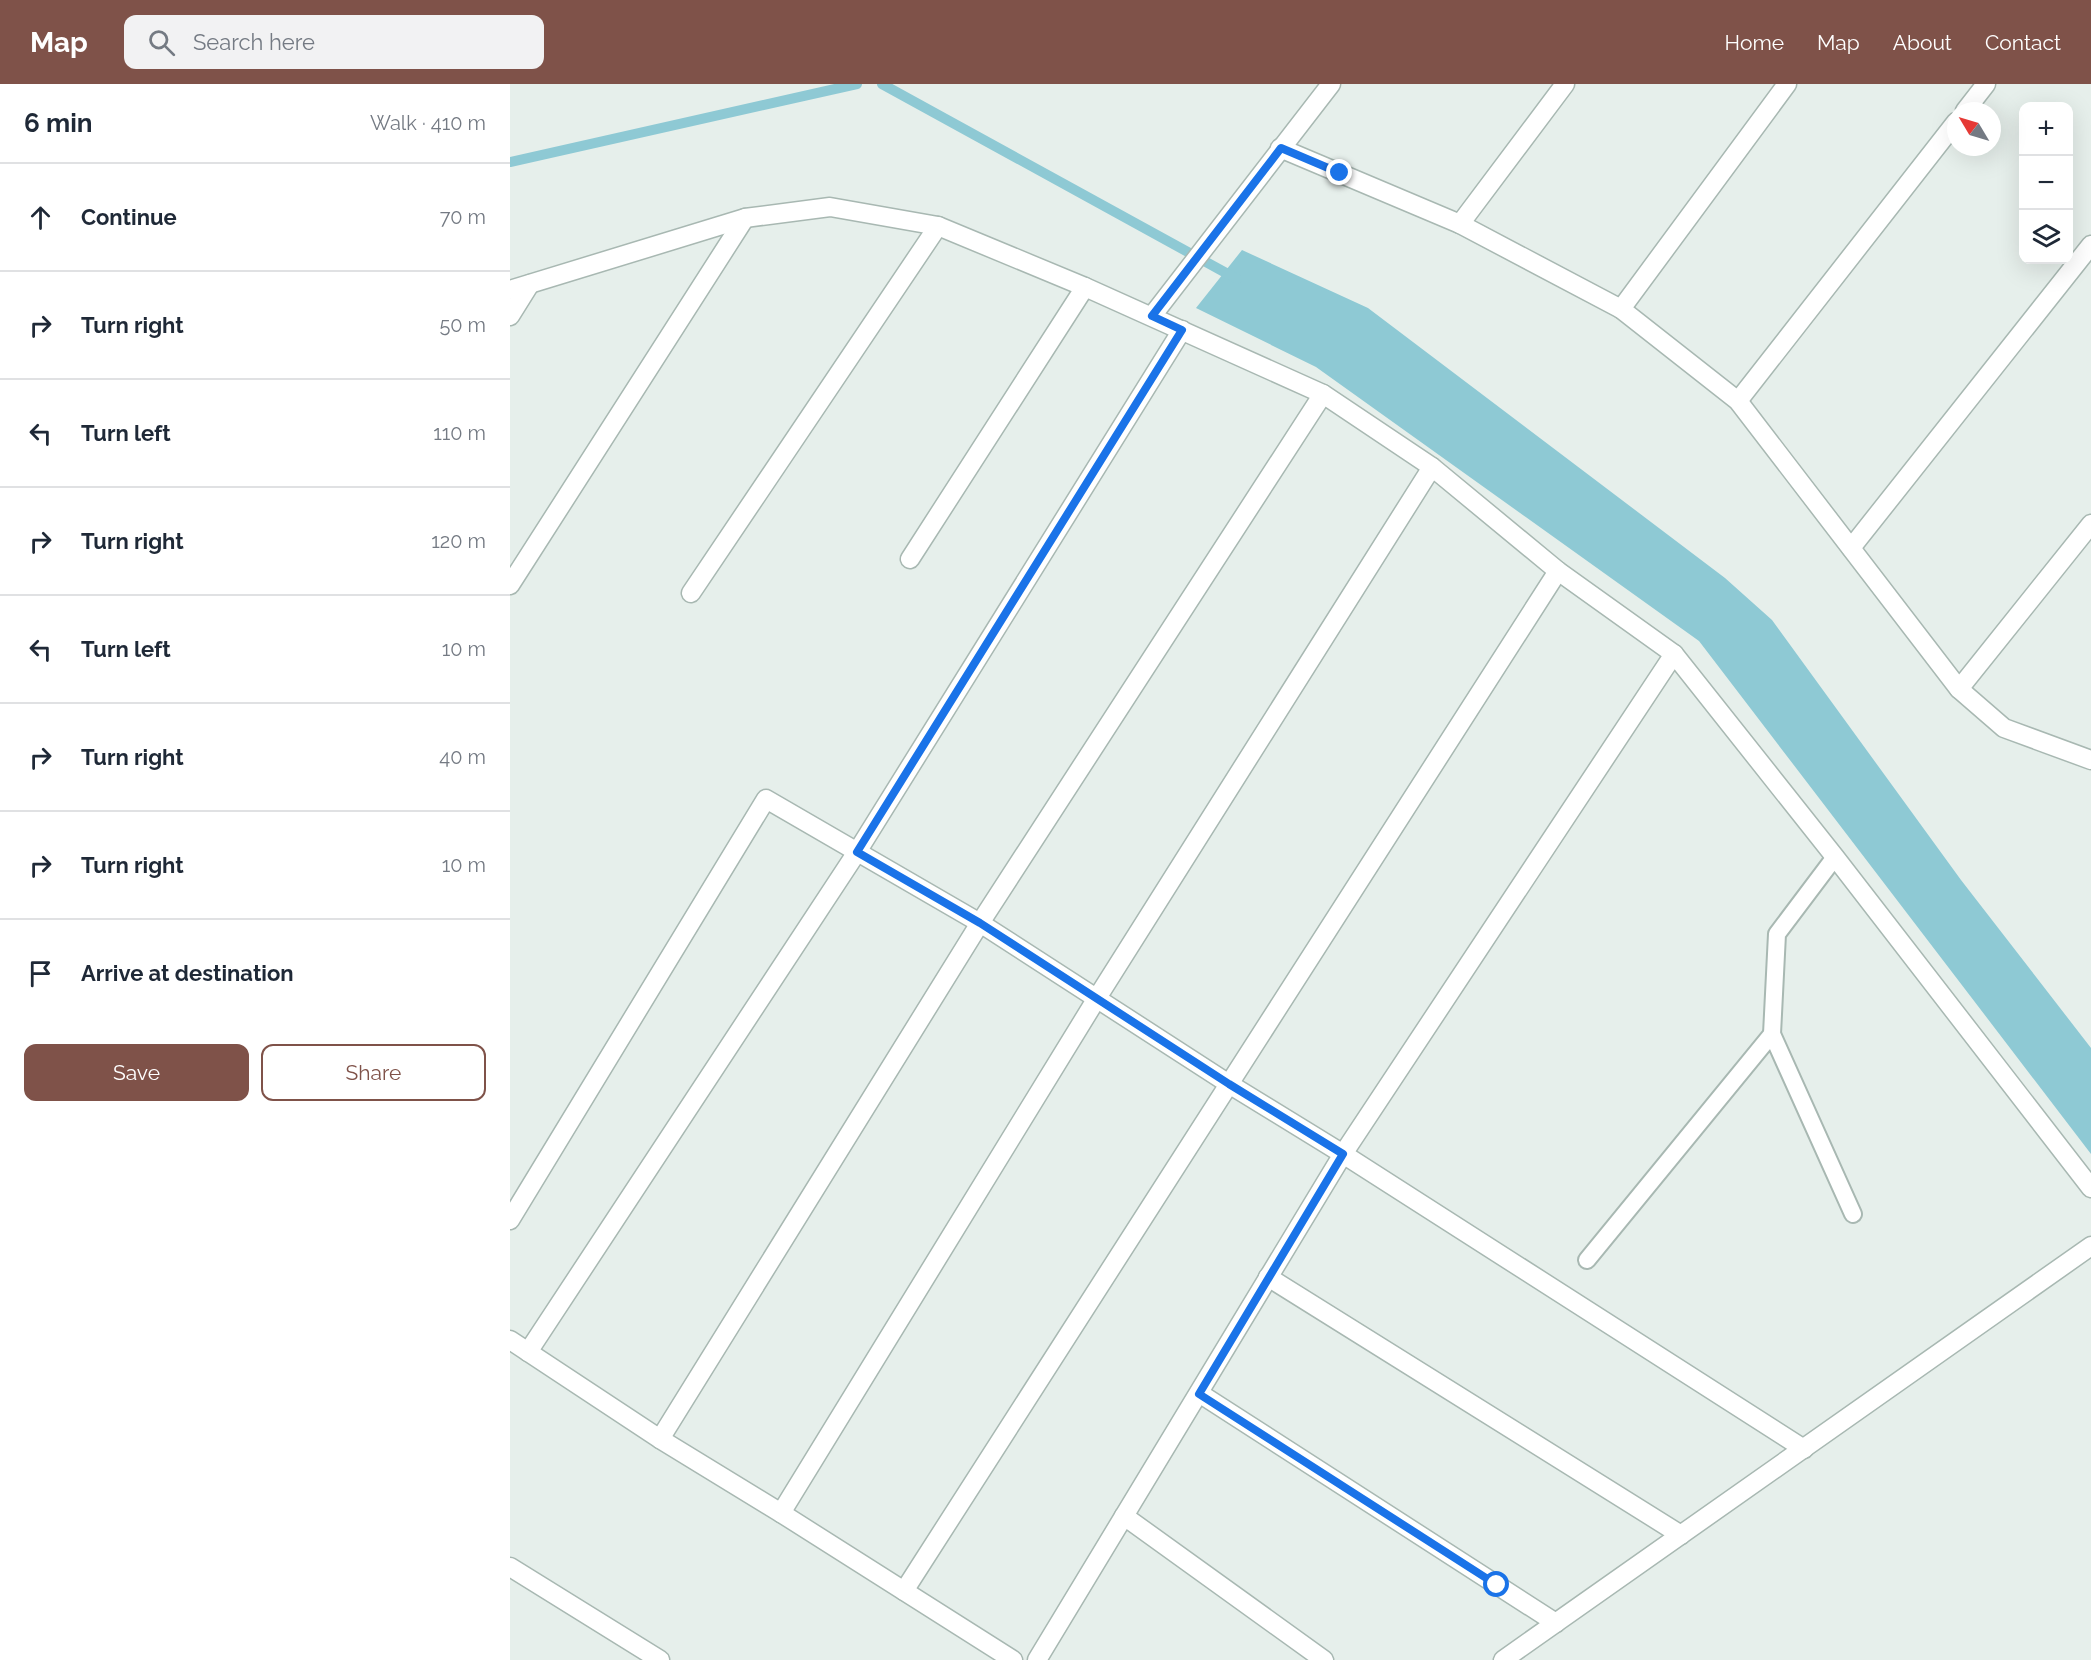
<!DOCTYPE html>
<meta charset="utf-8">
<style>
:root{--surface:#fff;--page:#f2f2f3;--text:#1f2937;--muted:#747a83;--line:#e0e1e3;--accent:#7f5249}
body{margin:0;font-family:Raleway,sans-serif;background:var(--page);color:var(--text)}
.controls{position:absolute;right:18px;top:18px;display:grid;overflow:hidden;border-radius:12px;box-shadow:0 6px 24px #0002}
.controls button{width:54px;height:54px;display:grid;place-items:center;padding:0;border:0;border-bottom:2px solid var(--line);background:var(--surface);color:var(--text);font:30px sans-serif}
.compass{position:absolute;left:1437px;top:18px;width:54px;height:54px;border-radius:50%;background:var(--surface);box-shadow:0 6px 24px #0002;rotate:308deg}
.stop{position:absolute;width:18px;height:18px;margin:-14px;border:4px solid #1a73e8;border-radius:50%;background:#fff}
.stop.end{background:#1a73e8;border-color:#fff;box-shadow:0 2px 6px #0008}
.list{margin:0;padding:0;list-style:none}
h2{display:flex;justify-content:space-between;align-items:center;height:78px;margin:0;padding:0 24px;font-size:26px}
h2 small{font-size:20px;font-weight:400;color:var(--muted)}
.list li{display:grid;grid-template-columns:39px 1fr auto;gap:18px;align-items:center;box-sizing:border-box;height:108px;padding:0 24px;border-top:2px solid var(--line)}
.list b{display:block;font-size:22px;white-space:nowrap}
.list em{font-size:20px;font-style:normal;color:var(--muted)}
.actions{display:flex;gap:12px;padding:18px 24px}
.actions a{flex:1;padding:14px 0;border:2px solid var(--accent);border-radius:12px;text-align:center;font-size:21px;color:var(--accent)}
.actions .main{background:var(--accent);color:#fff}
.icon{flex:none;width:33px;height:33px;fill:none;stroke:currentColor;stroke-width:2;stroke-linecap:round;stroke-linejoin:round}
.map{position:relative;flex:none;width:1581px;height:1576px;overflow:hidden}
header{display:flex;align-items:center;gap:36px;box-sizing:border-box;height:84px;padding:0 30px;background:var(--accent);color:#fff}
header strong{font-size:28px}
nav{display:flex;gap:33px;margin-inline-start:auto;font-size:21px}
.search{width:420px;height:54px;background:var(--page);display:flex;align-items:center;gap:15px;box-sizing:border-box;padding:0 21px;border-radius:12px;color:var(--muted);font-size:22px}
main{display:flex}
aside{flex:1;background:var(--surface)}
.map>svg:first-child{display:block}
.water{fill:#8ec9d4}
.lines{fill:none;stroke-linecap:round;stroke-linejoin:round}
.stream{stroke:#8ec9d4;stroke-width:10}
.service-casing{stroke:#a8b8b2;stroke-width:20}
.minor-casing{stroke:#a8b8b2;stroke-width:21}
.service{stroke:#fff;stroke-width:16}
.minor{stroke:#fff;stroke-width:18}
.route{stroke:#1a73e8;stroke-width:8}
</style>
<header>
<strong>Map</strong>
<div class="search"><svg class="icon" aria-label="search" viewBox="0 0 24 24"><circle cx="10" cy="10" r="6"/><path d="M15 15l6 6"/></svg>Search here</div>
<nav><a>Home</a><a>Map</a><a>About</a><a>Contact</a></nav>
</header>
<main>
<aside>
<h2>6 min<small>Walk · 410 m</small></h2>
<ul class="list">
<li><svg class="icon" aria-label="ahead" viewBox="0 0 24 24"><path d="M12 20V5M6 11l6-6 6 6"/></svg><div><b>Continue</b></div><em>70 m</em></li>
<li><svg class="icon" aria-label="right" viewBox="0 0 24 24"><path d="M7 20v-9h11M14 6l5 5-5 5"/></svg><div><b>Turn right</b></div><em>50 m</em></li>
<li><svg class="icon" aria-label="left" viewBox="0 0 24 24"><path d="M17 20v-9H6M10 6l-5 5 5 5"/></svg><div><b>Turn left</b></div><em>110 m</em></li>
<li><svg class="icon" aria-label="right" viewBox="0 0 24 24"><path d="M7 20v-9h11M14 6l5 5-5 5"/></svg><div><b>Turn right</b></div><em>120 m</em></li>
<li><svg class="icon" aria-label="left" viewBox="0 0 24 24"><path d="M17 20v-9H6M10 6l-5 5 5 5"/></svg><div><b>Turn left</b></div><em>10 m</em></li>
<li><svg class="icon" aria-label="right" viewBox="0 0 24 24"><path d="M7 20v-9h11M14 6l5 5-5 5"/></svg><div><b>Turn right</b></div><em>40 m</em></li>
<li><svg class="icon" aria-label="right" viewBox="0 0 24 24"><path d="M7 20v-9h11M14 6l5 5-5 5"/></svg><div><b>Turn right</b></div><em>10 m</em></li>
<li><svg class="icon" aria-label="arrive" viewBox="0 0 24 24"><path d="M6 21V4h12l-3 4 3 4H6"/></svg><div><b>Arrive at destination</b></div></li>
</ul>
<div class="actions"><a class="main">Save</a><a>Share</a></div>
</aside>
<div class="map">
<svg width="1581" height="1576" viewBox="0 0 1581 1576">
<rect width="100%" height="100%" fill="#e6efeb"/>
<path class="water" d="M 732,166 L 858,224 L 1215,494 L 1262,536 L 1451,796 L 1581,964 L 1581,1070 L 1189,557 L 806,283 L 686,224 Z"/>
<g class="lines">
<g class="stream">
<path d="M 372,0 L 727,195"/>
<path d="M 0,78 L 347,0"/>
</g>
<defs>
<g id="service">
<path d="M 1262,950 L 1267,850 L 1325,773"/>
<path d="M 1077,1176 L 1262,950 L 1343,1130"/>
</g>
<g id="minor">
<path d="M 1455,27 L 1476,0"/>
<path d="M 770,64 L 950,140 L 1111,225 L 1228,317 L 1449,605 L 1494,644 L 1581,676"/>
<path d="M 950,140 L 1055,0"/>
<path d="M 0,206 L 235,134 L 320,123 L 428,142 L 575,203 L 813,310 L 922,383 L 1048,487 L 1164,570 L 1325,773 L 1581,1104"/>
<path d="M 1111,225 L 1277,0"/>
<path d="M 0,232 L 20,200"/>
<path d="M 642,232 L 821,0"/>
<path d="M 1228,317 L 1446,38"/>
<path d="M 1341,464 L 1581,161"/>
<path d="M 400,475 L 575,203"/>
<path d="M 0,501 L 235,134"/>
<path d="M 181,509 L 428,142"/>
<path d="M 1449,605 L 1581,440"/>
<path d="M 0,1136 L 256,715 L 470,839 L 719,1000 L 833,1070 L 1294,1365"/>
<path d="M 758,1193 L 1171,1451"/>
<path d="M 0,1256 L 150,1355 L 271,1429 L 503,1576"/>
<path d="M 18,1268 L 347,768 L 672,246"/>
<path d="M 689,1309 L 1046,1539"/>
<path d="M 150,1355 L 470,839 L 813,310"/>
<path d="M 271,1429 L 587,914 L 922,383"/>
<path d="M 614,1432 L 814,1576"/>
<path d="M 0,1483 L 150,1576"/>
<path d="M 394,1507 L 1048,487"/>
<path d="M 527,1576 L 833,1070 L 1164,570"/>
<path d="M 993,1576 L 1581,1162"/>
</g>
</defs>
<use href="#service" class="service-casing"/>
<use href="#minor" class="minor-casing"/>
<use href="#service" class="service"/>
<use href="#minor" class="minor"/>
</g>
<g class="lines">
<path class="route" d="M 830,89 L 771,64 L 642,232 L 672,246 L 347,768 L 470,839 L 719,1000 L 833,1070 L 689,1310 L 987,1501"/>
</g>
</svg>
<div class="controls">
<button>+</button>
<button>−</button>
<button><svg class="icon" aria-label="layers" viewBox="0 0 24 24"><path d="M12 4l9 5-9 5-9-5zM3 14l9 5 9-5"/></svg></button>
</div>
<svg class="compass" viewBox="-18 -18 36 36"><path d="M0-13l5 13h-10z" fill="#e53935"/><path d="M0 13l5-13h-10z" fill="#747a83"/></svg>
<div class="stop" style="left:987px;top:1501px"></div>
<div class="stop end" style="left:830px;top:89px"></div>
</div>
</main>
